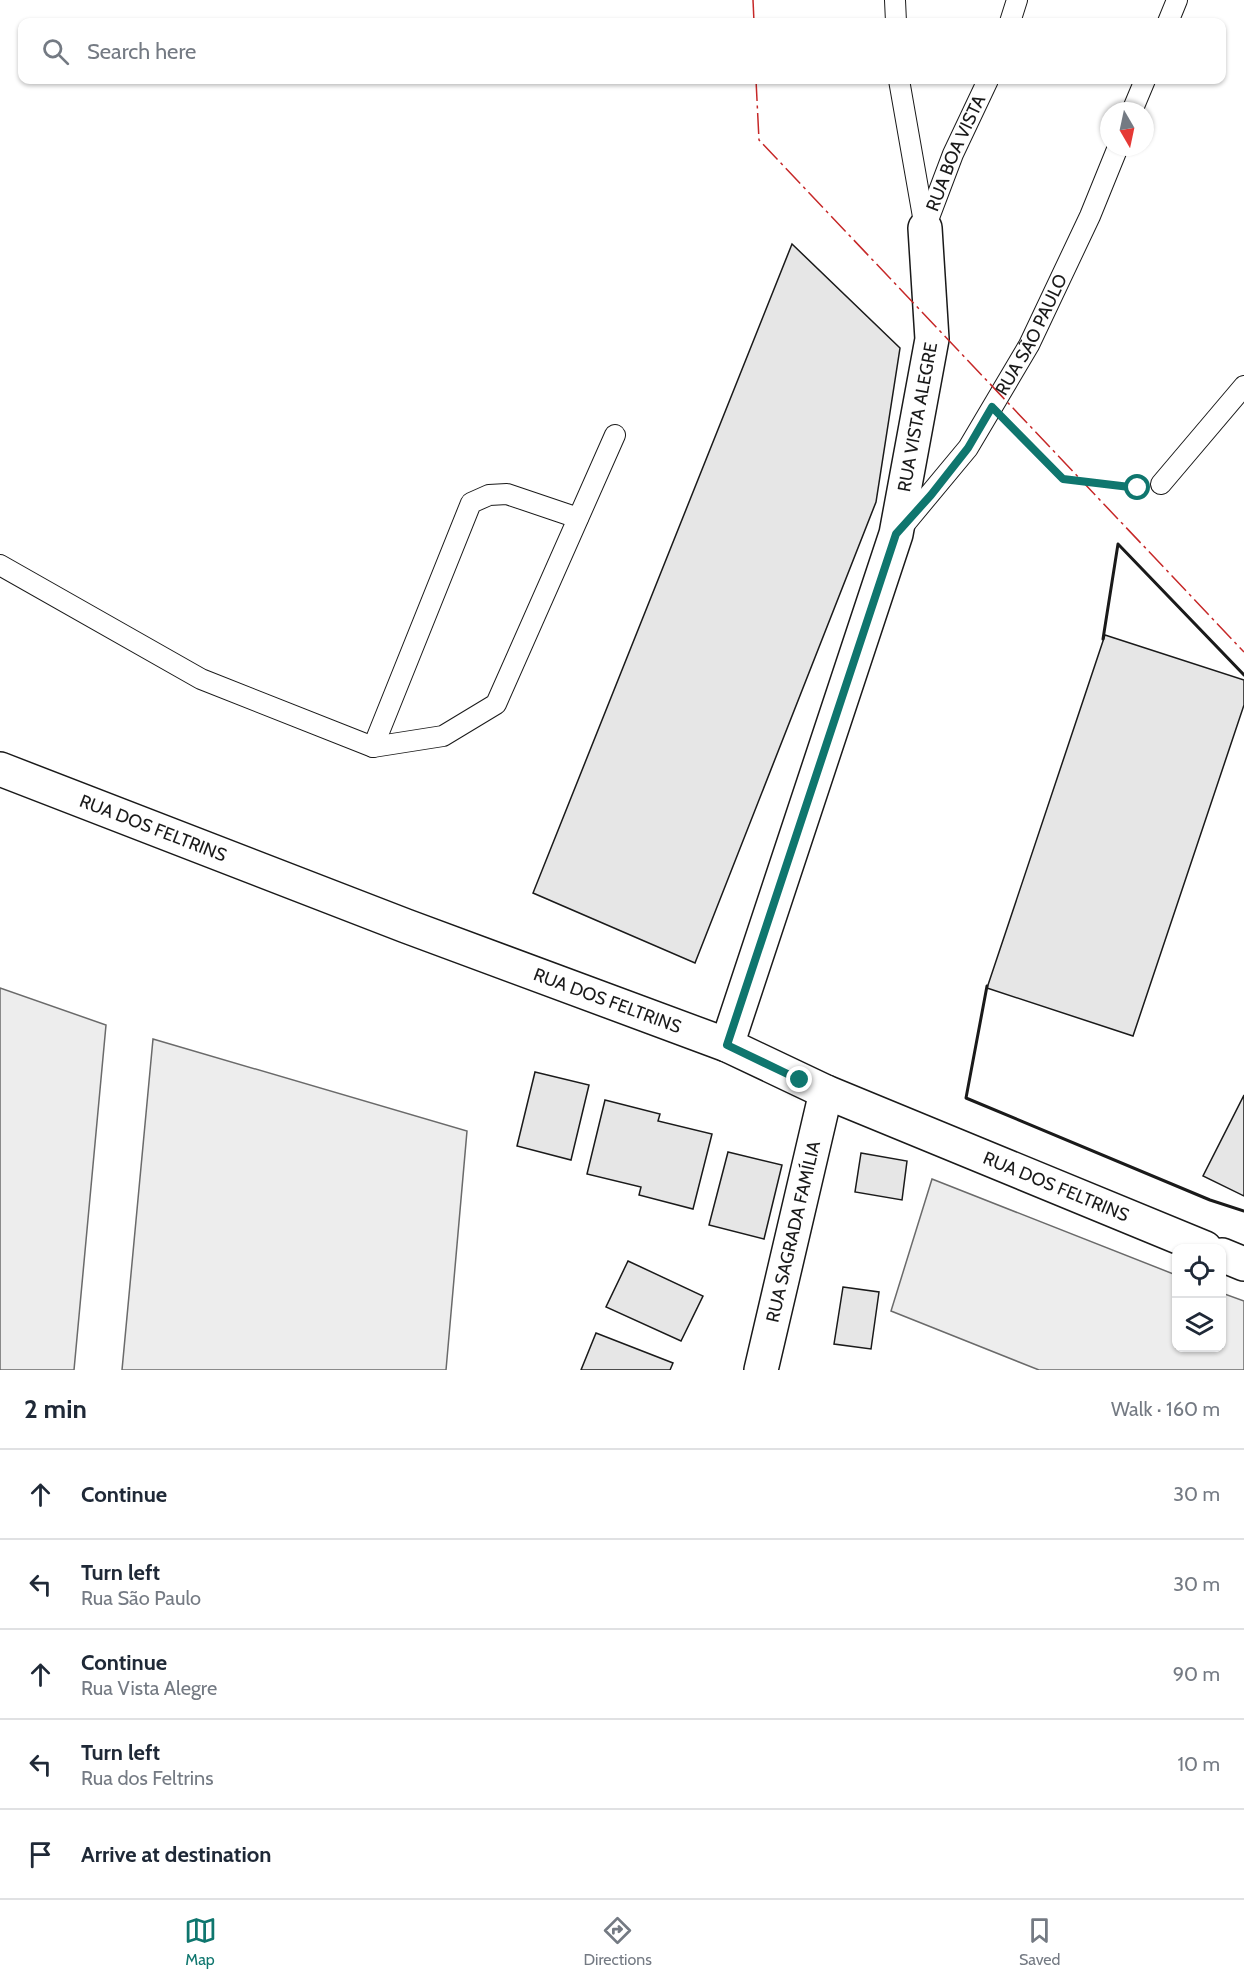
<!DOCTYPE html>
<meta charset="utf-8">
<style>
:root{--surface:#fff;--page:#f6f6f7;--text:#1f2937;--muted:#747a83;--line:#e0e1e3;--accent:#0f766e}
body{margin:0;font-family:Cabin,sans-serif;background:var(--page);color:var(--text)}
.controls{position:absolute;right:18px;bottom:18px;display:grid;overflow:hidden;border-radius:12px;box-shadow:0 2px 4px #0004}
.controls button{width:54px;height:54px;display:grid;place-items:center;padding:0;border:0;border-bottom:2px solid var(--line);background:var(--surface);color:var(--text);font:30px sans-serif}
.compass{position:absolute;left:1100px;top:102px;width:54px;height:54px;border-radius:50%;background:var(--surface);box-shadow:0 2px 4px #0004;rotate:171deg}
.stop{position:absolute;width:18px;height:18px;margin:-14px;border:4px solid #0f766e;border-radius:50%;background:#fff}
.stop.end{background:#0f766e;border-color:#fff;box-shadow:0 2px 6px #0008}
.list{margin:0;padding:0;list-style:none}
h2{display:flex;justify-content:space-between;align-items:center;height:78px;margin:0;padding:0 24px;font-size:26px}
h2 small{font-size:20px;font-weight:400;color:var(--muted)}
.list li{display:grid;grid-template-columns:39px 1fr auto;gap:18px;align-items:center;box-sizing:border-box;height:90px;padding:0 24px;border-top:2px solid var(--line)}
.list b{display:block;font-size:22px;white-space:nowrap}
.list p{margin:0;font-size:20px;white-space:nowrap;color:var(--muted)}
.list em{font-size:20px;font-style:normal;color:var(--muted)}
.icon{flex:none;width:33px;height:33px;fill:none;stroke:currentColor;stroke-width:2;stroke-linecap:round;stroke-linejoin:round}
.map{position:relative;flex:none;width:1244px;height:1370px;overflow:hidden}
.search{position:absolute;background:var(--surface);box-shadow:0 2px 4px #0004;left:18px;right:18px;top:18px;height:66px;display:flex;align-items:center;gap:15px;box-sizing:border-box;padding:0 21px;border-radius:12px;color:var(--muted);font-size:22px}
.sheet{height:528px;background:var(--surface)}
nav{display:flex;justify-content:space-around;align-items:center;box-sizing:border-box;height:84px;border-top:2px solid var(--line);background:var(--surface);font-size:16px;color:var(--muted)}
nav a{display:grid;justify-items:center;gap:3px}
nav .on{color:var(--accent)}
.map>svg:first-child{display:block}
.built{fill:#ededed;stroke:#6a6a6a;stroke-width:1.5}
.building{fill:#e6e6e6;stroke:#1a1a1a;stroke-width:1.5}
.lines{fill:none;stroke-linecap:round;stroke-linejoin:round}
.lane-casing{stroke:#1a1a1a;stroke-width:22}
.street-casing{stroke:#1a1a1a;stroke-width:36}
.secondary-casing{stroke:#1a1a1a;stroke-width:36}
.path{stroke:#5f5f5f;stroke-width:4;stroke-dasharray:4.5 3;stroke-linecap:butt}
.lane{stroke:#fff;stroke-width:20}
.street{stroke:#fff;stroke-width:33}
.secondary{stroke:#fff;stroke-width:33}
.wall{stroke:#1a1a1a;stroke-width:3}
.power{stroke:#c62828;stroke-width:1.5;stroke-dasharray:21 4.5 3 4.5;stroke-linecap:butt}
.route{stroke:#0f766e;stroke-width:8}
.labels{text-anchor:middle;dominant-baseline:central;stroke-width:4.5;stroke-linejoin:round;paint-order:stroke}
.street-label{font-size:18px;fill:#1a1a1a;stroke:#fff}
</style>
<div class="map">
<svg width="1244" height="1370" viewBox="0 0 1244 1370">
<rect width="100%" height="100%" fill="#fff"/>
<g class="built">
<path d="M 0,988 L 106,1025 L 74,1370 L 0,1370 Z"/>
<path d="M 153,1039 L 467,1131 L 446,1370 L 122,1370 Z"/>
<path d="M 932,1179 L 1176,1275 L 1176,1348 L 1222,1348 L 1222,1293 L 1244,1301 L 1244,1370 L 1039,1370 L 891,1311 Z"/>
</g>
<g class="building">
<path d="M 792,244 L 900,348 L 876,502 L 695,963 L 533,893 Z"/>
<path d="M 1105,635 L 1244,680 L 1244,705 L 1133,1036 L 987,988 Z"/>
<path d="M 535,1072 L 589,1085 L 571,1160 L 517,1146 Z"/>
<path d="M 1244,1095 L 1244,1196 L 1203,1176 Z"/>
<path d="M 605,1100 L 660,1114 L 658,1121 L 712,1134 L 693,1209 L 639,1195 L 641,1187 L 587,1174 Z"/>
<path d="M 728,1152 L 782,1165 L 764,1239 L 709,1225 Z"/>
<path d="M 861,1153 L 907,1161 L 902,1200 L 855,1192 Z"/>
<path d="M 628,1261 L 703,1296 L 681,1341 L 606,1307 Z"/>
<path d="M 843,1287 L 879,1292 L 871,1349 L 834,1344 Z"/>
<path d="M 596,1333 L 673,1363 L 670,1370 L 581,1370 Z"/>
</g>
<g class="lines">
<defs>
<g id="lane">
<path d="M 895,0 L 896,22"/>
<path d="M 1010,22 L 1017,0"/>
<path d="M 1168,22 L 1177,0"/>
<path d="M 899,80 L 925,228"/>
<path d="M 1132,111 L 1145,80"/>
<path id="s1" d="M 925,228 L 953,154 L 988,80"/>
<path d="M 1161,484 L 1244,386"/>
<path id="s2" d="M 899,531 L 968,448 L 1029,345 L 1090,216 L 1118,147"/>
<path d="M 0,565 L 201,679 L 373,747 L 443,736 L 496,704 L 615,435"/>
<path d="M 373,747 L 471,503 L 489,495 L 507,494 L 578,518"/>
</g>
<g id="street">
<path id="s3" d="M 727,1045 L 896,534 L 932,339 L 925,228"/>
<path id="s4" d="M 761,1370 L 826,1092"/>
</g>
<g id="secondary">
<path id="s5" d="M 0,769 L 406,926 L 727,1045 L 826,1092 L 1205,1248"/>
<path d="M 1222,1255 L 1244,1264"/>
</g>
</defs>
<use href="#lane" class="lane-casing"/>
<use href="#street" class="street-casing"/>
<use href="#secondary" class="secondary-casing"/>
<path class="path" d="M 1016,431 L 1063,479 L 1129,487"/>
<use href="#lane" class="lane"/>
<use href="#street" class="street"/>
<use href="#secondary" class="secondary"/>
<g class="wall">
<path d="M 1103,639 L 1118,544 L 1244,675"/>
<path d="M 987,986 L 966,1098 L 1210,1200 L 1244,1211"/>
</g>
<g class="power">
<path d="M 753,0 L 754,22"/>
<path d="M 756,80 L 759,140 L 1244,652"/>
</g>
</g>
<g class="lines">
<path class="route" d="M 800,1080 L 727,1045 L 896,534 L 931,495 L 968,448 L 992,407 L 1063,479 L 1138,488"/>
</g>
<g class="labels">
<g class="street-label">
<text stroke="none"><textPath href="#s1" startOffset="81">RUA BOA VISTA</textPath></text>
<text stroke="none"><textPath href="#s2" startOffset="238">RUA SÃO PAULO</textPath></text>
<text stroke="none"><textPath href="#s3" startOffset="657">RUA VISTA ALEGRE</textPath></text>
<text stroke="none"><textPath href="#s5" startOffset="164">RUA DOS FELTRINS</textPath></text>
<text stroke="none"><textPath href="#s5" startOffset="650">RUA DOS FELTRINS</textPath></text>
<text stroke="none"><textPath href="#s5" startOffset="1136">RUA DOS FELTRINS</textPath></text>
<text stroke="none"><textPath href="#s4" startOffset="142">RUA SAGRADA FAMÍLIA</textPath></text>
</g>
</g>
</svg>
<div class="controls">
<button><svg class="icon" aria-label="locate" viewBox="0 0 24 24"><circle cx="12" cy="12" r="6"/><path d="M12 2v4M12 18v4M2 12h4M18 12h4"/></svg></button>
<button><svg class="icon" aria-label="layers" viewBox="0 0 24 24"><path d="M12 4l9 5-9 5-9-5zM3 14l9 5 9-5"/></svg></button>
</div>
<svg class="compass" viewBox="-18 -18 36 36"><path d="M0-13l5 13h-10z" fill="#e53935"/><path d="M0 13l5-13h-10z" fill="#747a83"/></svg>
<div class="stop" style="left:1138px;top:488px"></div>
<div class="stop end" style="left:800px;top:1080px"></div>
<div class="search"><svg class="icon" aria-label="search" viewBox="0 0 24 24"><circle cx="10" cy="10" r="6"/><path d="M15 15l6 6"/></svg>Search here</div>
</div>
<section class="sheet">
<h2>2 min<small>Walk · 160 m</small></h2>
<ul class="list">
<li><svg class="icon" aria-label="ahead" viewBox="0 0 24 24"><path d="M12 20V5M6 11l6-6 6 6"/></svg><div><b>Continue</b></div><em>30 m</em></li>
<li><svg class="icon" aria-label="left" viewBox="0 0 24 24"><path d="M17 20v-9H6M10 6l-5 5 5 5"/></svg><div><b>Turn left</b><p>Rua São Paulo</p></div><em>30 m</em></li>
<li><svg class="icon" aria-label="ahead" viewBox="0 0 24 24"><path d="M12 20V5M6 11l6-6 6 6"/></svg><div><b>Continue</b><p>Rua Vista Alegre</p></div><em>90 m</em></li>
<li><svg class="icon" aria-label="left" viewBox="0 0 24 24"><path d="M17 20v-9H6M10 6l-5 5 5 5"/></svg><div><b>Turn left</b><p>Rua dos Feltrins</p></div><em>10 m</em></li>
<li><svg class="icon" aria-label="arrive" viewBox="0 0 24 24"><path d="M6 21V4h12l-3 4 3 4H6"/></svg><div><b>Arrive at destination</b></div></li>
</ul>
</section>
<nav>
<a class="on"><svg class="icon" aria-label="map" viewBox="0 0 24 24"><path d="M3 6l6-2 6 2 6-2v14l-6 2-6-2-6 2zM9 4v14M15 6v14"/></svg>Map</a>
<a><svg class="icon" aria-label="directions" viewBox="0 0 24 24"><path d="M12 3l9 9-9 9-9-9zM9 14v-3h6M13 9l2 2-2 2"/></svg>Directions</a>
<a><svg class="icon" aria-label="saved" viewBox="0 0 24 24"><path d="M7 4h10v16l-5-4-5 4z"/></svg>Saved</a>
</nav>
